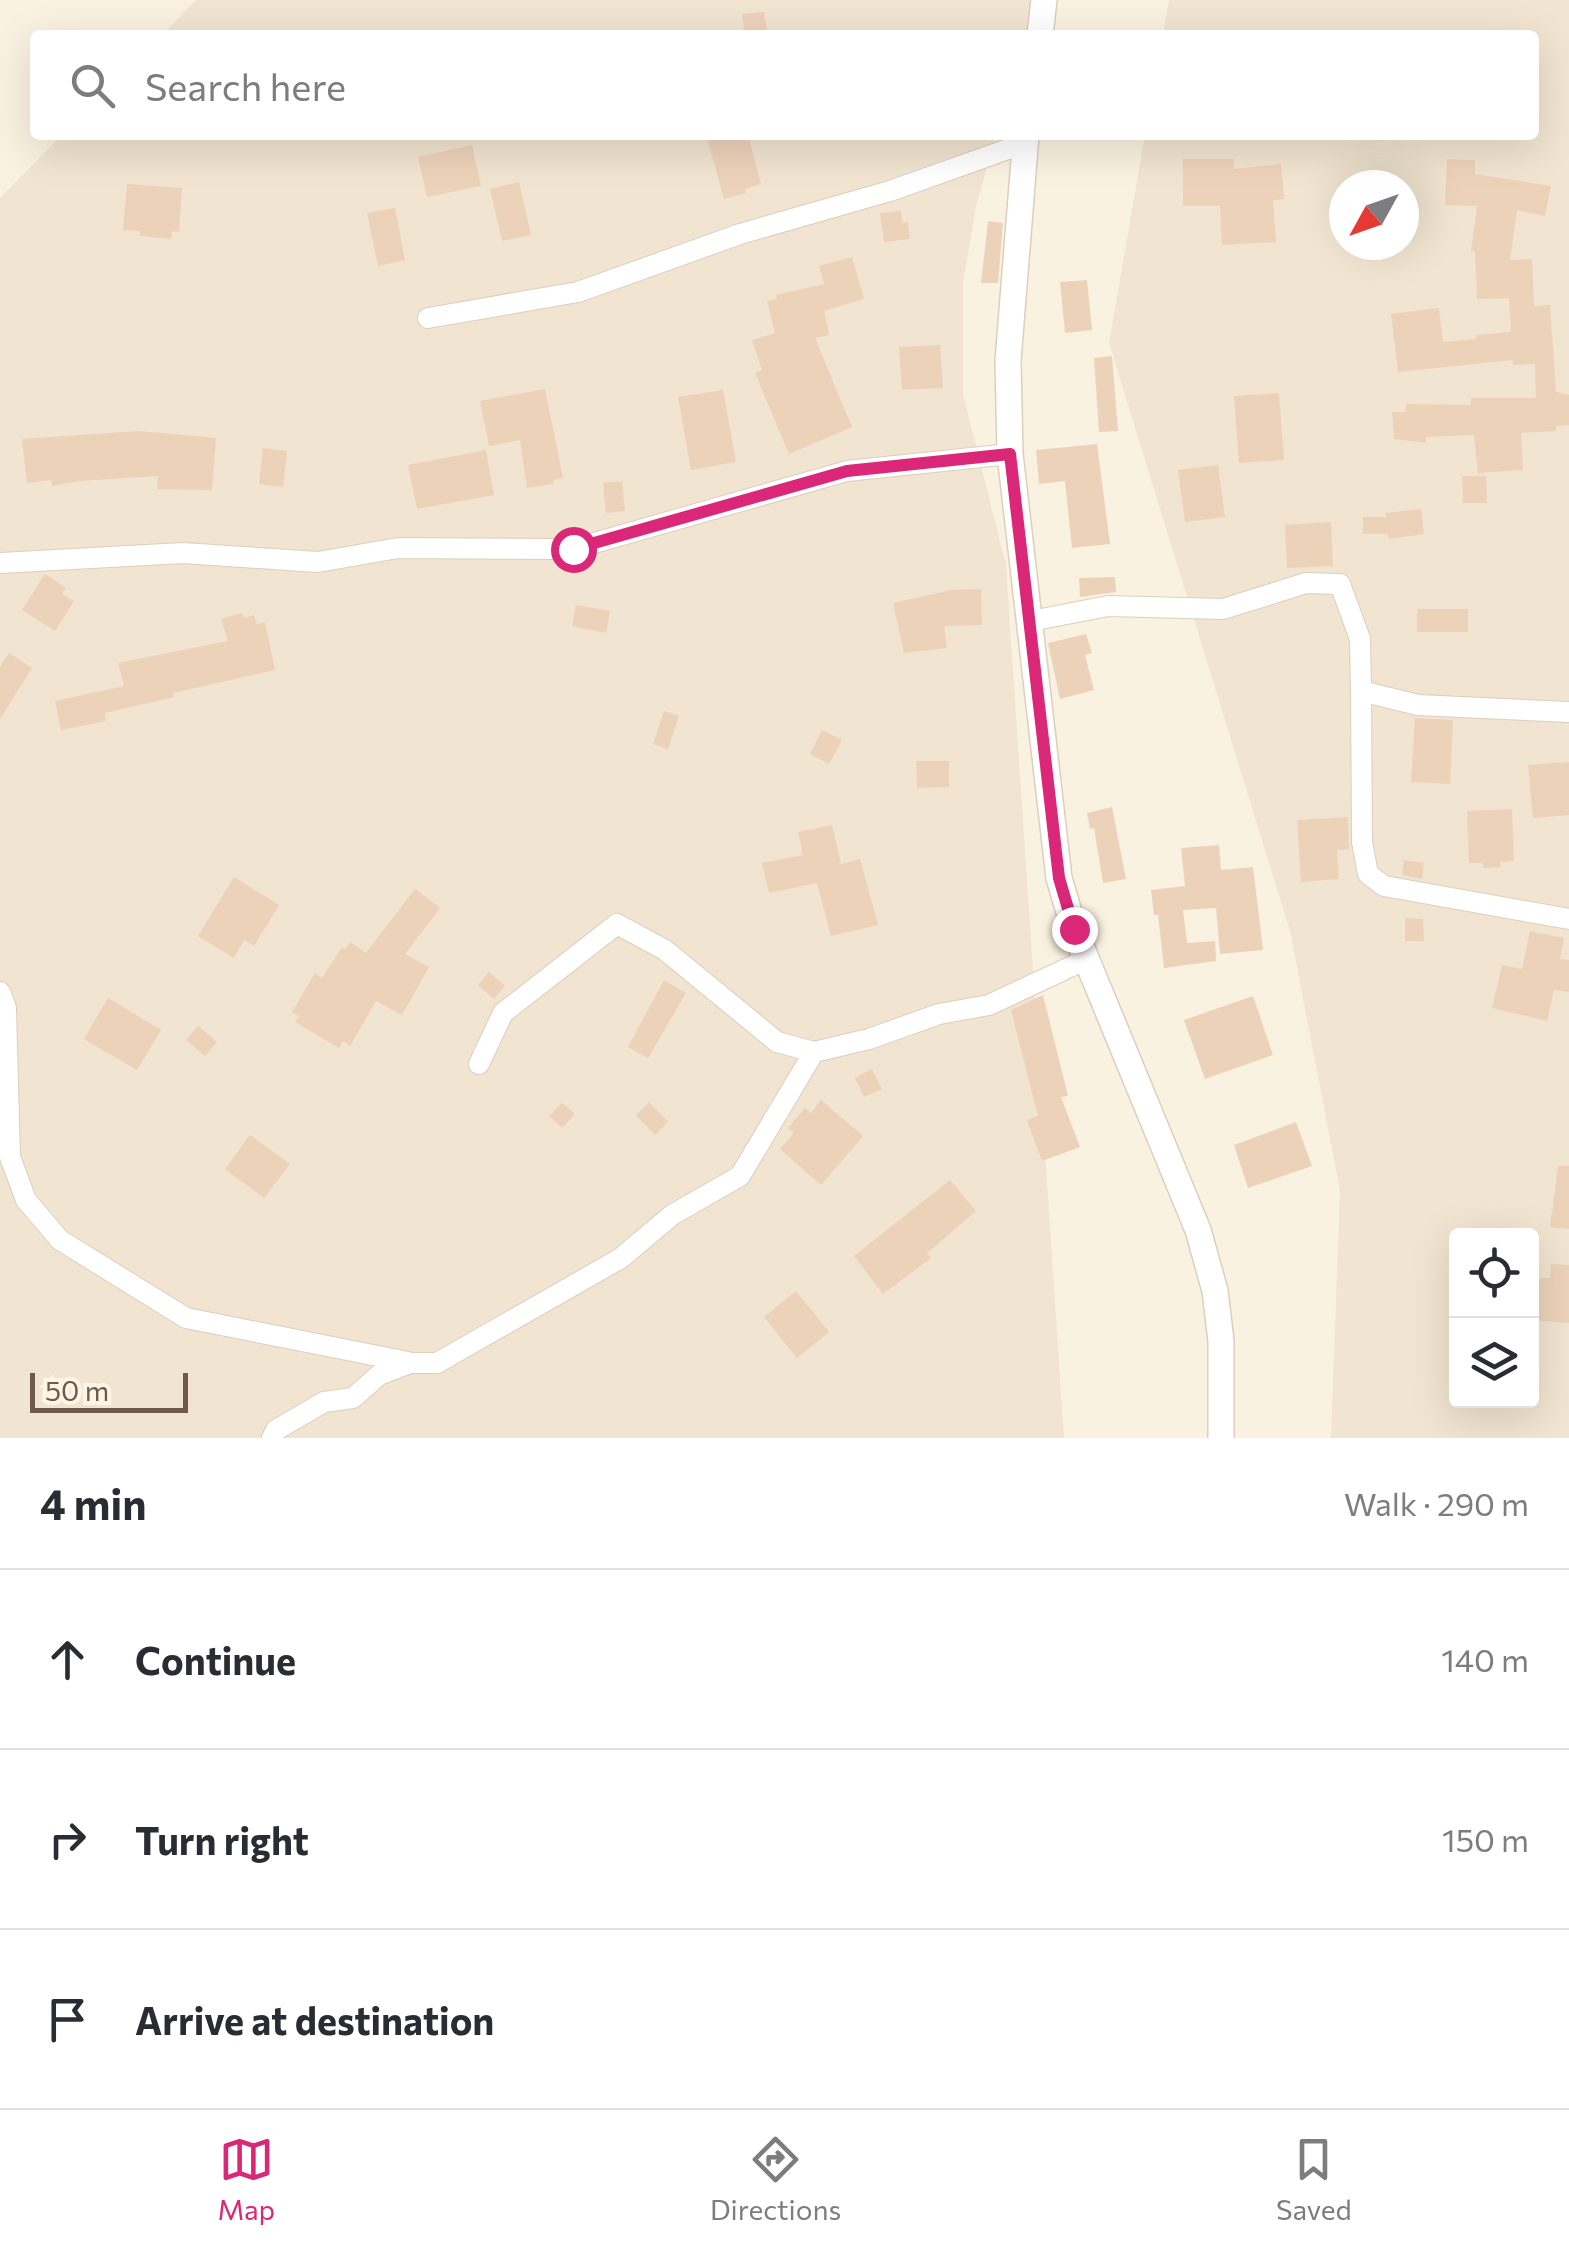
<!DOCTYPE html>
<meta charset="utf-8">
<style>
:root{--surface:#fff;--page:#f7f7f7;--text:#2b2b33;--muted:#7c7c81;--line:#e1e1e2;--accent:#db2777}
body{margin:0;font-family:Commissioner,sans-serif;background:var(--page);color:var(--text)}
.controls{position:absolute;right:30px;bottom:30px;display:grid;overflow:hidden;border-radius:10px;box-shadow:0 10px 40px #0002}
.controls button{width:90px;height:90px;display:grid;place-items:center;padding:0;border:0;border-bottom:2px solid var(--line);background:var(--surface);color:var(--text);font:50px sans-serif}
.compass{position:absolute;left:1329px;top:170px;width:90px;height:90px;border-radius:50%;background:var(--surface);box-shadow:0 10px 40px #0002;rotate:230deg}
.scale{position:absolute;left:30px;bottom:25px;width:158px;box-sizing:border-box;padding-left:10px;border:5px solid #6e594a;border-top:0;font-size:28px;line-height:35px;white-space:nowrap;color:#6e594a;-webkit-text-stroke:8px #fdf6e6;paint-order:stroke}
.stop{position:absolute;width:30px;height:30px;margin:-22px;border:8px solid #db2777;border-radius:50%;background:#fff}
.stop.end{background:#db2777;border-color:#fff;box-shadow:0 2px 10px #0008}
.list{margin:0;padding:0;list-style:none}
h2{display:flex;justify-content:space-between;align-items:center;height:130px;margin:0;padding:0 40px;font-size:42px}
h2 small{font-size:32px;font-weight:400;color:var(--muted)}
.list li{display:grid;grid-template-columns:65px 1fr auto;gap:30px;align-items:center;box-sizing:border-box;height:180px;padding:0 40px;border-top:2px solid var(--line)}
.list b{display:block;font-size:38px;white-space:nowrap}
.list em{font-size:32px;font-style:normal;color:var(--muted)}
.icon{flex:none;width:55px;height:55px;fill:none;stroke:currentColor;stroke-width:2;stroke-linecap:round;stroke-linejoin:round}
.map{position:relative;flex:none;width:1569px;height:1438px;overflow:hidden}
.search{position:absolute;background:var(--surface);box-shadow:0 10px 40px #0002;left:30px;right:30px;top:30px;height:110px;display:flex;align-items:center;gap:25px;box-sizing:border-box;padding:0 35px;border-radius:10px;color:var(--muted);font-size:38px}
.sheet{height:670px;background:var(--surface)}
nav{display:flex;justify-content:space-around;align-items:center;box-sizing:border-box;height:140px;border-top:2px solid var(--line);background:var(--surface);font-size:28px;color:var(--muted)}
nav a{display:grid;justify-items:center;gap:5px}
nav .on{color:var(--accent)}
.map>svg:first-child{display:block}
.residential{fill:#f1e4d0;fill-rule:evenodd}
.building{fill:#edd2ba}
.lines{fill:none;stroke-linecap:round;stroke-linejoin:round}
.minor-casing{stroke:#ddcebd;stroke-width:22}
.tertiary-casing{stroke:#ddcebd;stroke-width:28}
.minor{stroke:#fff;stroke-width:20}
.tertiary{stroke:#fff;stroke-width:25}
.route{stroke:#db2777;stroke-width:12}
</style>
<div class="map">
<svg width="1569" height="1438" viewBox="0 0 1569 1438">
<rect width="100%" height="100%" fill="#faf2e0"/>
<g class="residential">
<path d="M 196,0 L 1035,0 L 1025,35 L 162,35 Z"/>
<path d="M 1169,0 L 1569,0 L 1569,1438 L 1331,1438 L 1340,1190 L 1290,931 L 1109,343 L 1145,135 L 1534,135 L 1534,35 L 1163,35 ZM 1344,185 L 1404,185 L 1404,245 L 1344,245 ZM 1456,1236 L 1532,1236 L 1532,1400 L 1456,1400 Z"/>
<path d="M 62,135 L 996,135 L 976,206 L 963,283 L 963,394 L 1006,565 L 1064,1438 L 0,1438 L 0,198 Z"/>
</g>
<g class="building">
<path d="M 764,12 L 768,35 L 745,35 L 742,14 Z"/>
<path d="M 719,135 L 748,135 L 761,184 L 745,189 L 746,193 L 724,199 L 707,138 Z"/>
<path d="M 472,145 L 481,186 L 427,197 L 418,157 Z"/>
<path d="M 1183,159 L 1234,159 L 1234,169 L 1281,164 L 1284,199 L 1273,200 L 1276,242 L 1222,245 L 1220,206 L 1183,206 Z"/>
<path d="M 1447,159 L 1475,160 L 1475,174 L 1551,186 L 1545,216 L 1517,210 L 1510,260 L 1532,259 L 1534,306 L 1550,305 L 1556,392 L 1569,395 L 1569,425 L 1556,426 L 1556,431 L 1521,433 L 1523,470 L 1478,473 L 1474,435 L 1426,437 L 1426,443 L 1394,439 L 1392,412 L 1406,412 L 1406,404 L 1471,405 L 1471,398 L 1536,398 L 1535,364 L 1513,365 L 1513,360 L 1398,372 L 1391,314 L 1439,308 L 1443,342 L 1476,339 L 1476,335 L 1511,332 L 1509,298 L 1477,299 L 1475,252 L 1471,251 L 1477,206 L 1445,205 Z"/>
<path d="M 519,182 L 531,235 L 502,241 L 490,189 Z"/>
<path d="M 127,184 L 182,188 L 179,232 L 172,231 L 171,239 L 140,236 L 140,231 L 123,230 Z"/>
<path d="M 395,208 L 405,260 L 378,266 L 367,213 Z"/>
<path d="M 901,211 L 902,223 L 908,222 L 910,239 L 884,242 L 880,213 Z"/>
<path d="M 988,221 L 1003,223 L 998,283 L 981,283 Z"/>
<path d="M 852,257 L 864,299 L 824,311 L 829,335 L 815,338 L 852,427 L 789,454 L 755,373 L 762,370 L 752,340 L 775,333 L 767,301 L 777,299 L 776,295 L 824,284 L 819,266 Z"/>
<path d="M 1087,280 L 1092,330 L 1065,333 L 1060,282 Z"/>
<path d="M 940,345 L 943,388 L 902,390 L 899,347 Z"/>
<path d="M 1112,356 L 1118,431 L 1099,432 L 1094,358 Z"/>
<path d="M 545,389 L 563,478 L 553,480 L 553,484 L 527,488 L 520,440 L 489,446 L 480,401 Z"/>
<path d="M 723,390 L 736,462 L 691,470 L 678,397 Z"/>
<path d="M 1279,393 L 1284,460 L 1239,463 L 1234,396 Z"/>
<path d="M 138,431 L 216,438 L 212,490 L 157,489 L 158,476 L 79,481 L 52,486 L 51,480 L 27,483 L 22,439 Z"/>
<path d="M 1097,444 L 1110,544 L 1072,548 L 1065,481 L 1039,484 L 1036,450 Z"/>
<path d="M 263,448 L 287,451 L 283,487 L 259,484 Z"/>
<path d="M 486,450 L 494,495 L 417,509 L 408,465 Z"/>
<path d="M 1218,465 L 1225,517 L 1185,522 L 1178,470 Z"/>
<path d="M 1462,476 L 1486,476 L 1487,503 L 1463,503 Z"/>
<path d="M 622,481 L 625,511 L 606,513 L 603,483 Z"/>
<path d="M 1421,509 L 1424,534 L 1389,539 L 1388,534 L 1363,534 L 1363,517 L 1386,517 L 1385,513 Z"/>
<path d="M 1331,522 L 1333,566 L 1287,568 L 1285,525 Z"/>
<path d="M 45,574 L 66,588 L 62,594 L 74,601 L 55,631 L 22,610 Z"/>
<path d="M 1115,577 L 1116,592 L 1080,597 L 1079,578 Z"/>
<path d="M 981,589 L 982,625 L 944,626 L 947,648 L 904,653 L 893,603 L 951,590 Z"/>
<path d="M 576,605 L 610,611 L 606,633 L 572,626 Z"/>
<rect x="1417" y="609" width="51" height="23"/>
<path d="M 242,613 L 244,618 L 254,615 L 257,624 L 265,622 L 275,670 L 173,693 L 174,697 L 105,713 L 106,721 L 61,730 L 55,701 L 124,686 L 118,663 L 228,641 L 221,619 Z"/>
<path d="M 1086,634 L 1092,653 L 1085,655 L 1094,690 L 1060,699 L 1048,643 Z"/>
<path d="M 9,653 L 32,668 L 0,719 L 0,667 Z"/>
<path d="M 664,711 L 679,716 L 668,749 L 653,744 Z"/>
<path d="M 1415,718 L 1453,720 L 1450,784 L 1411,782 Z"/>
<path d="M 822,730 L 842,740 L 829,764 L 810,754 Z"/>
<path d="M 916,761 L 949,761 L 949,787 L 917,788 Z"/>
<path d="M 1569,762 L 1569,815 L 1533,818 L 1528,765 Z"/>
<path d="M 1112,807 L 1126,879 L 1103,883 L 1094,828 L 1090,829 L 1087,813 Z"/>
<path d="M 1512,809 L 1514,861 L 1500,862 L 1501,867 L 1483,868 L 1483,863 L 1469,863 L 1467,811 Z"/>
<path d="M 1348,817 L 1349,849 L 1337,850 L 1339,879 L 1301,882 L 1297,820 Z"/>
<path d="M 832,825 L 841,864 L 860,859 L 878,925 L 831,936 L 817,883 L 769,893 L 762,863 L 803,855 L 798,832 Z"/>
<path d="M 1219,845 L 1221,870 L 1253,867 L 1263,950 L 1220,954 L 1216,908 L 1183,910 L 1187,943 L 1215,941 L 1216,961 L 1164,968 L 1158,915 L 1154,915 L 1151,890 L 1185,886 L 1181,848 Z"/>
<path d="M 1404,860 L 1424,863 L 1422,879 L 1402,875 Z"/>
<path d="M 234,877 L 279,905 L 254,946 L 244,940 L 234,958 L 198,936 Z"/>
<path d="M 415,889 L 440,908 L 405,954 L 429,967 L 402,1015 L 376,1001 L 350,1046 L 343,1041 L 339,1048 L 295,1022 L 299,1016 L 292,1012 L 315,973 L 322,978 L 342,947 L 345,949 L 350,942 L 366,953 Z"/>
<path d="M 1405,918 L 1423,919 L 1424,941 L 1405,941 Z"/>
<path d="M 1530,931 L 1564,938 L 1560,959 L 1569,960 L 1569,992 L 1554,990 L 1547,1021 L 1492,1008 L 1502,965 L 1522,969 Z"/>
<path d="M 489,972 L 505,986 L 494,999 L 478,985 Z"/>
<path d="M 664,980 L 686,993 L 648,1058 L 628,1047 Z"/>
<path d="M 1043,995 L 1068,1096 L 1061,1097 L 1080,1147 L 1042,1161 L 1027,1120 L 1038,1116 L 1011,1010 Z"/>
<path d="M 1253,996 L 1273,1055 L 1205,1079 L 1184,1020 Z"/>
<path d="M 108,998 L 161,1030 L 137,1070 L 84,1039 Z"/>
<path d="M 198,1026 L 217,1042 L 205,1056 L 186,1040 Z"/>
<path d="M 872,1069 L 882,1089 L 864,1097 L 855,1078 Z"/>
<path d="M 821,1100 L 863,1136 L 821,1185 L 780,1149 L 794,1133 L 788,1128 L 805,1108 L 811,1113 Z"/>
<path d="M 649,1102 L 668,1122 L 655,1135 L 636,1115 Z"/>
<path d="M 562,1103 L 575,1114 L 562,1128 L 549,1116 Z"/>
<path d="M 1296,1122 L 1312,1166 L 1248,1188 L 1234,1145 Z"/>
<path d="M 250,1135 L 290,1164 L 264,1198 L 225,1169 Z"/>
<path d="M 1558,1166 L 1569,1166 L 1569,1229 L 1550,1227 Z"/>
<path d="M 950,1180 L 976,1211 L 927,1253 L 931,1258 L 883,1294 L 854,1256 Z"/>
<path d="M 1551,1264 L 1569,1265 L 1569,1323 L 1532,1320 L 1532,1278 L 1550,1278 Z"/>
<path d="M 796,1291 L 829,1332 L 797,1358 L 764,1317 Z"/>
</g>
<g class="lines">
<defs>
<g id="minor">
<path d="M 428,318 L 578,292 L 740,234 L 890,191 L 1025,143"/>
<path d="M 0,563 L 183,553 L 318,562 L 398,548 L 573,549 L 847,471 L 1010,454"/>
<path d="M 1031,621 L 1108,606 L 1223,609 L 1306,583 L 1340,584 L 1360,639 L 1361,691 L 1418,705 L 1569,712"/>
<path d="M 1361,691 L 1362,842 L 1368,874 L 1384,886 L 1569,919"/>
<path d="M 0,992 L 6,1008 L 10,1157 L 26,1200 L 60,1240 L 186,1318 L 408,1362"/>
<path d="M 479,1064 L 503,1013 L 617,924 L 665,950 L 777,1042 L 814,1052"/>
<path d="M 272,1438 L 276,1430 L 324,1402 L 353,1398 L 379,1375 L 410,1363 L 437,1363 L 621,1258 L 672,1215 L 740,1176 L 814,1052 L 869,1039 L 939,1014 L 989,1005 L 1087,959"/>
</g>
<g id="tertiary">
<path d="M 1040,35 L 1044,0"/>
<path d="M 1026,135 L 1008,361 L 1010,454 L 1059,878 L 1074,929 L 1198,1230 L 1215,1291 L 1221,1341 L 1221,1438"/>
</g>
</defs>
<use href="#minor" class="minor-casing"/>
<use href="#tertiary" class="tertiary-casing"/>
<use href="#minor" class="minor"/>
<use href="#tertiary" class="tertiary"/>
</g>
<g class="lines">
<path class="route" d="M 573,549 L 847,471 L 1010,454 L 1059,878 L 1074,929"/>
</g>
</svg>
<div class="controls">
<button><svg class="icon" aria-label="locate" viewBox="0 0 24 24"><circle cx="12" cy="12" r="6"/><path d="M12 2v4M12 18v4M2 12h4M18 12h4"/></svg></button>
<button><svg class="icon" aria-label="layers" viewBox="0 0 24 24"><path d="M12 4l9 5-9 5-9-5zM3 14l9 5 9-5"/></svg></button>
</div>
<svg class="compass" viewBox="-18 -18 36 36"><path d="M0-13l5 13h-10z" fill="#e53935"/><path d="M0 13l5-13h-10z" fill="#7c7c81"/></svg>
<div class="scale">50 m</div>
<div class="stop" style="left:573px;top:549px"></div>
<div class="stop end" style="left:1074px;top:929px"></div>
<div class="search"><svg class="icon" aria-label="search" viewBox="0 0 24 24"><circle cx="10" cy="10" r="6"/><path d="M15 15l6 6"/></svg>Search here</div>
</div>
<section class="sheet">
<h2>4 min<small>Walk · 290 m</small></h2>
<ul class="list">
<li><svg class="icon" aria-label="ahead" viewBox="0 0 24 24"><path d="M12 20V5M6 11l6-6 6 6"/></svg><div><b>Continue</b></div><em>140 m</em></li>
<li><svg class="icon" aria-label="right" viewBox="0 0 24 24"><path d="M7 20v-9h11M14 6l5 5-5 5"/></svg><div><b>Turn right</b></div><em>150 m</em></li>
<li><svg class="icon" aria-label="arrive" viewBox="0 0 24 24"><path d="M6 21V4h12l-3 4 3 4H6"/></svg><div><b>Arrive at destination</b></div></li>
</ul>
</section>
<nav>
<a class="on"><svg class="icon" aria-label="map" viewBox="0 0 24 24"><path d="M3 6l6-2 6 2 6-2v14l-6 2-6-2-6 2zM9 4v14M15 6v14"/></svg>Map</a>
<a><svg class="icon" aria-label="directions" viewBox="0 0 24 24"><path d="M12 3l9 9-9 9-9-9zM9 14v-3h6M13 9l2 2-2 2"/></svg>Directions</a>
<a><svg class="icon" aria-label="saved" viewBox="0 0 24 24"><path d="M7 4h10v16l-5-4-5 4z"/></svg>Saved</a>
</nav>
